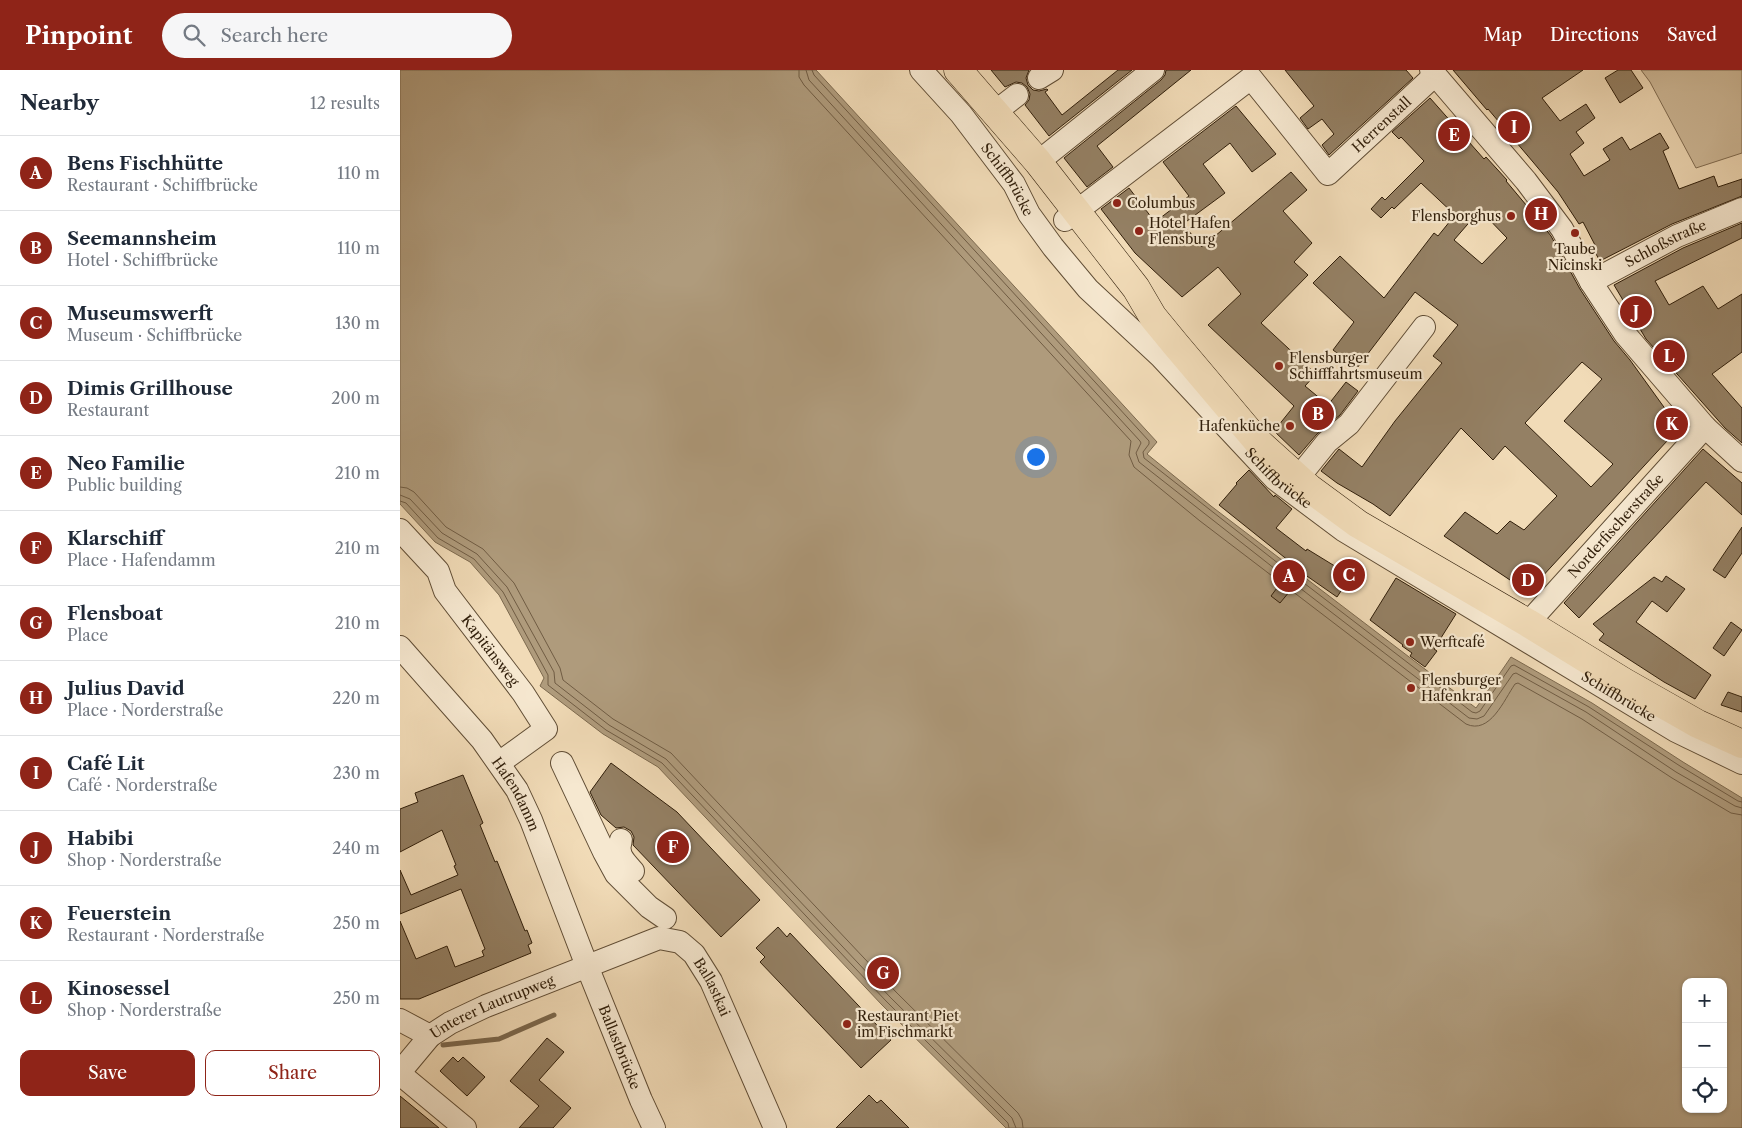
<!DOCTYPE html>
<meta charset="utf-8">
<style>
:root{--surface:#fff;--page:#f6f6f7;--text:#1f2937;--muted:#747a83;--line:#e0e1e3;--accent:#8f2418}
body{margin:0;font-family:"Libre Caslon Text",serif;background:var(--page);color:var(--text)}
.controls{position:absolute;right:15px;bottom:15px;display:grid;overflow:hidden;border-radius:10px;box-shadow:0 1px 4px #0004}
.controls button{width:45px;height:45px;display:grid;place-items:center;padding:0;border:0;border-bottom:1px solid var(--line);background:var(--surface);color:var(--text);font:25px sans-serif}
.you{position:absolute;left:635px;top:386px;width:18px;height:18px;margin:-12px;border:4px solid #fff;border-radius:50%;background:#1a73e8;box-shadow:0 0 0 8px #1a73e833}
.badge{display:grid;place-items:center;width:32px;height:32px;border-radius:50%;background:var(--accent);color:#fff;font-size:16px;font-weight:700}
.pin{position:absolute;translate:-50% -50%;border:2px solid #fff;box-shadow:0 1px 5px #0006}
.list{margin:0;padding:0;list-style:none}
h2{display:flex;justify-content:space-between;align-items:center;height:65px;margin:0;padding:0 20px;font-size:21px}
h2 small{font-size:16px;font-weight:400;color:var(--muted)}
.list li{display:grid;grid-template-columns:32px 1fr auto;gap:15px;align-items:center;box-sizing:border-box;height:75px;padding:0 20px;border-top:1px solid var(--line)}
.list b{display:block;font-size:19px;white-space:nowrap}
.list p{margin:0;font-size:16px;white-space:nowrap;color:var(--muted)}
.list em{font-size:16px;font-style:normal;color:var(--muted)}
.actions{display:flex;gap:10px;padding:15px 20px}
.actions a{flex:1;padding:11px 0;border:1px solid var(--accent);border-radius:10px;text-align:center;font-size:18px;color:var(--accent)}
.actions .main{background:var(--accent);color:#fff}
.icon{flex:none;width:28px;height:28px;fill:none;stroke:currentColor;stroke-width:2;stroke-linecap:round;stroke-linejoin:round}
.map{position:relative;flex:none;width:1342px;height:1058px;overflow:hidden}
header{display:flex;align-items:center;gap:30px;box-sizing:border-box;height:70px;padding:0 25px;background:var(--accent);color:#fff}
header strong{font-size:24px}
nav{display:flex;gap:28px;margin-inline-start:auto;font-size:18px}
.search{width:350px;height:45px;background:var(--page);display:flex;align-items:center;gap:12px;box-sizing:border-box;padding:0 18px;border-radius:28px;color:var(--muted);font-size:19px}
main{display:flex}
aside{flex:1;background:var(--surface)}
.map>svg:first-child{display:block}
.green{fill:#d0bb9a;stroke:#806c52}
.water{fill:#af9b7c;stroke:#7c694e;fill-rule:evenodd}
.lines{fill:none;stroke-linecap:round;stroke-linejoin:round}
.shore{stroke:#705c43;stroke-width:1}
.stream{stroke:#7c694e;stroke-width:5}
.building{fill:#948064;stroke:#301e0a;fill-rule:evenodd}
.minor-casing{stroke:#604d35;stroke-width:24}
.major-casing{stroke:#301e0a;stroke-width:29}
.minor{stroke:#f6e8d0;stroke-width:22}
.major{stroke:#f1dbb7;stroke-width:28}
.poi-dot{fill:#8f2418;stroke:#f6e8d0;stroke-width:2}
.labels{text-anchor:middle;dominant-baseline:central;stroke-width:4.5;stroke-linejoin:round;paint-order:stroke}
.street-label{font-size:14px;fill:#301e0a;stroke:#f6e8d0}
.poi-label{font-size:14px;fill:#301e0a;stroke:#f6e8d0;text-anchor:start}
</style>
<header>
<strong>Pinpoint</strong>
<div class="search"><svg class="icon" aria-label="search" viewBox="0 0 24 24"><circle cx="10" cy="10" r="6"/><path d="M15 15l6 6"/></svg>Search here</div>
<nav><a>Map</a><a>Directions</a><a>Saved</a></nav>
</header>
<main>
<aside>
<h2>Nearby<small>12 results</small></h2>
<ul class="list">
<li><span class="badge">A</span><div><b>Bens Fischhütte</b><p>Restaurant · Schiffbrücke</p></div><em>110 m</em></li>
<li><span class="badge">B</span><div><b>Seemannsheim</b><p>Hotel · Schiffbrücke</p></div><em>110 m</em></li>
<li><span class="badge">C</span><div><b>Museumswerft</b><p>Museum · Schiffbrücke</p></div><em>130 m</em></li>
<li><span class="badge">D</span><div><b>Dimis Grillhouse</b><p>Restaurant</p></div><em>200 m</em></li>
<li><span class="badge">E</span><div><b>Neo Familie</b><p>Public building</p></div><em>210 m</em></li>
<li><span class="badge">F</span><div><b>Klarschiff</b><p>Place · Hafendamm</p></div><em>210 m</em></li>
<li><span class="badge">G</span><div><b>Flensboat</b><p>Place</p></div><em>210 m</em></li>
<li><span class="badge">H</span><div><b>Julius David</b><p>Place · Norderstraße</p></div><em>220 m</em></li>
<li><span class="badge">I</span><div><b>Café Lit</b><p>Café · Norderstraße</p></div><em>230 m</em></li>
<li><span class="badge">J</span><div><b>Habibi</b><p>Shop · Norderstraße</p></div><em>240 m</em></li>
<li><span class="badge">K</span><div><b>Feuerstein</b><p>Restaurant · Norderstraße</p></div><em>250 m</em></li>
<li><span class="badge">L</span><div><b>Kinosessel</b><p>Shop · Norderstraße</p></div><em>250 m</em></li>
</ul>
<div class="actions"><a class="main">Save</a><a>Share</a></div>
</aside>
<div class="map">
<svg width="1342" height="1058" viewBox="0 0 1342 1058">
<rect width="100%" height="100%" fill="#f1dbb7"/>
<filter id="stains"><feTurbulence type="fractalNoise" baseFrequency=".004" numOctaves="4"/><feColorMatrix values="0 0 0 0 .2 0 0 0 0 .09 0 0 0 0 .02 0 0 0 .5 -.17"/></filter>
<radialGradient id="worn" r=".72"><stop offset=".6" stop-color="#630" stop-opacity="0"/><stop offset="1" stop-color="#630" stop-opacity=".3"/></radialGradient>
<path class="green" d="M 1241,0 L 1342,0 L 1342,83 L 1296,98 L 1250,12 Z"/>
<path class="water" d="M 0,0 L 416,0 L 757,372 L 747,384 L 811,436 L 1076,638 L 1111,587 L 1192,633 L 1283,692 L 1342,728 L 1342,1058 L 606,1058 L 482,935 L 258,697 L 203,664 L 140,616 L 144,608 L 99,525 L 70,492 L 35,472 L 0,434 ZM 1286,912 L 1323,912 L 1323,1039 L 1286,1039 Z"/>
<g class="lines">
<g class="shore">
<path d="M 399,0 L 399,7 L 404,15 L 731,371 L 729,385 L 734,397 L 800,451 L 880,512"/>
<path d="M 406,0 L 409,10 L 740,371 L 741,373 L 736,383 L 739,392 L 884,506"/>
<path d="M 412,0 L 414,5 L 749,371 L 749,374 L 743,382 L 744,388 L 888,501"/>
<path d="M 0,417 L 7,418 L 14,422 L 46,457 L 83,479 L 114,513 L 160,598 L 163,610 L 213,649 L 271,683 L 496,922 L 618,1043 L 622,1050 L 623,1058"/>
<path d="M 0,425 L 10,429 L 42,463 L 77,484 L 107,517 L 154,602 L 155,613 L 209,655 L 266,689 L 490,927 L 612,1048 L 616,1058"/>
<path d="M 0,431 L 6,433 L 38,468 L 74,489 L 103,522 L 148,605 L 148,615 L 206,660 L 262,693 L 486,931 L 608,1053 L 609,1058"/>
<path d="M 900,510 L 1072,642 L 1076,643 L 1080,641 L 1111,596 L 1114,595 L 1189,637 L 1280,696 L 1338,731 L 1342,732"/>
<path d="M 896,515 L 1069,648 L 1077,649 L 1084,646 L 1113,604 L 1116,603 L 1186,642 L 1276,702 L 1335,736 L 1342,738"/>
<path d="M 892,521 L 1066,654 C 1090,665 1104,630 1115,614 L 1118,613 L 1182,649 L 1272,708 L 1331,743 L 1342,745"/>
</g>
<path class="stream" d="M 43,975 L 99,969 L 154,945"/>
</g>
<g class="building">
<path d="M 591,0 L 629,0 L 626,8 L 628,15 L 633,20 L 639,21 L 647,19 L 648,20 L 645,22 L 662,45 L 718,0 L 732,0 L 649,66 L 625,35 L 629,30 L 630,24 L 627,17 L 622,13 L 616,12 L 605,17 Z"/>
<path d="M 766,0 L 791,0 L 697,76 L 713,97 L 687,117 L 664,88 L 761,10 L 765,5 Z"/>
<path d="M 885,0 L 1006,0 L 1013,8 L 929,85 L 922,75 L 934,64 L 922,49 L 908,59 L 900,48 L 914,36 Z"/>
<path d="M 1053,0 L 1183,0 L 1142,28 L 1160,51 L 1186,34 L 1195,48 L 1176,62 L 1184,73 L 1170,84 L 1184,106 L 1210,90 L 1203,79 L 1222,67 L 1230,80 L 1260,63 L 1269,78 L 1263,81 L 1279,119 L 1314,106 L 1318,117 L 1342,109 L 1342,126 L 1272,154 L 1200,191 L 1192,177 L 1195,175 L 1183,152 L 1179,154 L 1158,122 L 1133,92 L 1088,39 L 1087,40 Z"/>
<path d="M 1218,0 L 1231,0 L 1243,18 L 1220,33 L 1205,8 Z"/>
<path d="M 1030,28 L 1084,89 L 1086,87 L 1107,110 L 1106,111 L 1137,148 L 1151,166 L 1180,219 L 1214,271 L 1230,290 L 1279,358 L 1128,522 L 1044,466 L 1065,442 L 1097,464 L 1110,451 L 1124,460 L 1157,426 L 1105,376 L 1093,390 L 1061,358 L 990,446 L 973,434 L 937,413 L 921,401 L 939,379 L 962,397 L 995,351 L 1042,293 L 1033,286 L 1058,255 L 1015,222 L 957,298 L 933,280 L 954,252 L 913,213 L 940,186 L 984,228 L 1034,163 L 1038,166 L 1055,145 L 1021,113 L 994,139 L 992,137 L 981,148 L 971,139 L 982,127 L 985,130 L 1024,91 L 1001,67 L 999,69 L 992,62 ZM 1080,140 L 1107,168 L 1082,194 L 1054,170 ZM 1182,292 L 1202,309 L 1164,351 L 1213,394 L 1191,417 L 1125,353 Z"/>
<path d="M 836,36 L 876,84 L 852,102 L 830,73 L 803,94 L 825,123 L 783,154 L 802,177 L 891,102 L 907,120 L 883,141 L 912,173 L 894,192 L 908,205 L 861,253 L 916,304 L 905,316 L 928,335 L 946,312 L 958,321 L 940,345 L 917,364 L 899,385 L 874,361 L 894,336 L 808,255 L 841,224 L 818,197 L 782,227 L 735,183 L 701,139 L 729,118 L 755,152 L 789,126 L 763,92 Z"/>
<path d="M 1342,153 L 1342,168 L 1255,211 L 1269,235 L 1303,216 L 1318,239 L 1342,224 L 1342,282 L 1312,304 L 1342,338 L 1342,373 L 1325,358 L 1246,269 L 1214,215 L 1283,178 Z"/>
<path d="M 1303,379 L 1342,413 L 1342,445 L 1306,412 L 1179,548 L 1164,533 Z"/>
<path d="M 849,400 L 874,427 L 875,425 L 892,439 L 876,458 L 906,481 L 907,479 L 951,506 L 937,527 L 904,504 L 880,533 L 871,526 L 894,495 L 819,435 L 837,414 L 836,413 Z"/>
<path d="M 1342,457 L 1342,483 L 1325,508 L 1313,500 Z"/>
<path d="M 1266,506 L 1285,519 L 1267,542 L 1252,531 L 1236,552 L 1311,605 L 1295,629 L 1264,612 L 1199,570 L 1204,564 L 1193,554 L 1254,507 L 1262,512 Z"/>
<path d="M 996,508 L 1056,544 L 1034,579 L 1037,581 L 1025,597 L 1010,586 L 1012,583 L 1002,576 L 1003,575 L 970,550 Z"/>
<path d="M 1331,552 L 1342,560 L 1324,586 L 1313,578 Z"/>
<path d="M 1328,622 L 1342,627 L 1342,642 L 1321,635 Z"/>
<path d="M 211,693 L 277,742 L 360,830 L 321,867 L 233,775 L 234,767 L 231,761 L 224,757 L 216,758 L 201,745 L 190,722 Z"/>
<path d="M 63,705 L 83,753 L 80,755 L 95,792 L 97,791 L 125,861 L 127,860 L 132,873 L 128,875 L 131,883 L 19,929 L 0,929 L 0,851 L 16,889 L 47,876 L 55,897 L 84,886 L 82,881 L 85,879 L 61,819 L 0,844 L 0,800 L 11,825 L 58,805 L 54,796 L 56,795 L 42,760 L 0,782 L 0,739 L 18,732 L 15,723 Z"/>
<path d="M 378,857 L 387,867 L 390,863 L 491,970 L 461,998 L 360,892 L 365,887 L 356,878 Z"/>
<path d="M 147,968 L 164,982 L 139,1010 L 171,1038 L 153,1058 L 119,1058 L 139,1036 L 110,1011 Z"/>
<path d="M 53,987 L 58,992 L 63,987 L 85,1007 L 67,1026 L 40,1001 Z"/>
<path d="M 469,1025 L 477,1033 L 481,1030 L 509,1058 L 436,1058 Z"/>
<path d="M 0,1026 L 39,1058 L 0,1058 Z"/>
</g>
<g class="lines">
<defs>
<g id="minor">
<path id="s1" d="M 521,0 L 561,44 L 614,114 L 629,144 L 653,177 L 688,219 L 761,287 L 875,409 L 943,460 L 1276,661 L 1342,693"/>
<path d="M 1031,0 L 1126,111 L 1162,159 L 1191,212 L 1225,264 L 1305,357 L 1342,391"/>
<path d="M 639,8 L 652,0"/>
<path d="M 595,42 L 617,25"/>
<path d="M 638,92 L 753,0"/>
<path id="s2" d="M 665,150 L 851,8 L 928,104 L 1035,5"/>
<path id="s3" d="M 1191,212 L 1277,166 L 1342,139"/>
<path d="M 898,408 L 927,372 L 949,354 L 1024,257"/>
<path id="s4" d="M 0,460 L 38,501 L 45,521 L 123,623 L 146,659 L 99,693"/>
<path id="s5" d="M 1128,553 L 1305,357"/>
<path id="s6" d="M 0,577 L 82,670 L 117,720 L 131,750 L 187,896 L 241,1030 L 254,1058"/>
<path d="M 162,693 L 204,782 L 216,804 L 249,837 L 265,848"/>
<path d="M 221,770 C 216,784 224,791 233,801"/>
<path d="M 0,950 L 30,966"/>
<path id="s7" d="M 0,1002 L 30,966 L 50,953 L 86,936 L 259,868 L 280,872 L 294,884 L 311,911 L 375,1058"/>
<path d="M 0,1004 L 65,1058"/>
</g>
<path id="major" d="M 558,0 L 638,92 L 736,218 L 753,247 L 776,275 L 858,372 L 909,418 L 958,454 L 1128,553 L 1224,612 L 1298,654 L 1342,674"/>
</defs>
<use href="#minor" class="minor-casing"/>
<use href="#major" class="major-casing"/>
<use href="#minor" class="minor"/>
<use href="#major" class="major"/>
</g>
<g class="poi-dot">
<circle cx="717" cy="133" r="5"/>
<circle cx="1111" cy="146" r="5"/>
<circle cx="739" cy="161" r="5"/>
<circle cx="1175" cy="163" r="5"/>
<circle cx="879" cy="296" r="5"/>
<circle cx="890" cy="356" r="5"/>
<circle cx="1010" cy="572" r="5"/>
<circle cx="1011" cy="618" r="5"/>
<circle cx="447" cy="954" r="5"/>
</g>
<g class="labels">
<g class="street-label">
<text stroke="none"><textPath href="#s2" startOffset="430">Herrenstall</textPath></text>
<text stroke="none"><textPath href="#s1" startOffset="140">Schiffbrücke</textPath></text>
<text stroke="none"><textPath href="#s3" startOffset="84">Schloßstraße</textPath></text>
<text stroke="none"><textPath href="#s1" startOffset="545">Schiffbrücke</textPath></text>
<text stroke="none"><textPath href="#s5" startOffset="131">Norderfischerstraße</textPath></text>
<text stroke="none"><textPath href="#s4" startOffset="152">Kapitänsweg</textPath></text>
<text stroke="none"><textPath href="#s1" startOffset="950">Schiffbrücke</textPath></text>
<text stroke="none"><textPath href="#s6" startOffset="188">Hafendamm</textPath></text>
<text stroke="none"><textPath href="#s7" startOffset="374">Ballastkai</textPath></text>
<text stroke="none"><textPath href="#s7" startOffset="116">Unterer Lautrupweg</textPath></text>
<text stroke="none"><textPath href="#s6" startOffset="462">Ballastbrücke</textPath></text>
</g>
<g class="poi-label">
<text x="727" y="133">Columbus</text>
<text x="1101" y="146" text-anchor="end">Flensborghus</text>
<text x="749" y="153">Hotel Hafen<tspan x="749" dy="16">Flensburg</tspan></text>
<text x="1175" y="179" text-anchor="middle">Taube<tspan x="1175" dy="16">Nicinski</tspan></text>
<text x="889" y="288">Flensburger<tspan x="889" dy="16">Schifffahrtsmuseum</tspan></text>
<text x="880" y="356" text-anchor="end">Hafenküche</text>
<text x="1020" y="572">Werftcafé</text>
<text x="1021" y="610">Flensburger<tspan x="1021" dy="16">Hafenkran</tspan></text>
<text x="457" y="946">Restaurant Piet<tspan x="457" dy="16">im Fischmarkt</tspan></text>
</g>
</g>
<rect width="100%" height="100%" filter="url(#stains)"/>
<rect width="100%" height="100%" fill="url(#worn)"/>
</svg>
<div class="controls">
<button>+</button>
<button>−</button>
<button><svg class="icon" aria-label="locate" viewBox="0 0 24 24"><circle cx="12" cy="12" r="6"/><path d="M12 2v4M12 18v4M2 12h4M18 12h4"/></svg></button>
</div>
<div class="you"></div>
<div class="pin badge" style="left:889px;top:506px">A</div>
<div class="pin badge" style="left:918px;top:344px">B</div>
<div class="pin badge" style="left:949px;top:505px">C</div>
<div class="pin badge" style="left:1128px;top:510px">D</div>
<div class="pin badge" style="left:1054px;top:65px">E</div>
<div class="pin badge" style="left:273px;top:777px">F</div>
<div class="pin badge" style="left:483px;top:903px">G</div>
<div class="pin badge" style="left:1141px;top:144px">H</div>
<div class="pin badge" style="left:1114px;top:57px">I</div>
<div class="pin badge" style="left:1236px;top:242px">J</div>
<div class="pin badge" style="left:1272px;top:354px">K</div>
<div class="pin badge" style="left:1269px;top:286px">L</div>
</div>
</main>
